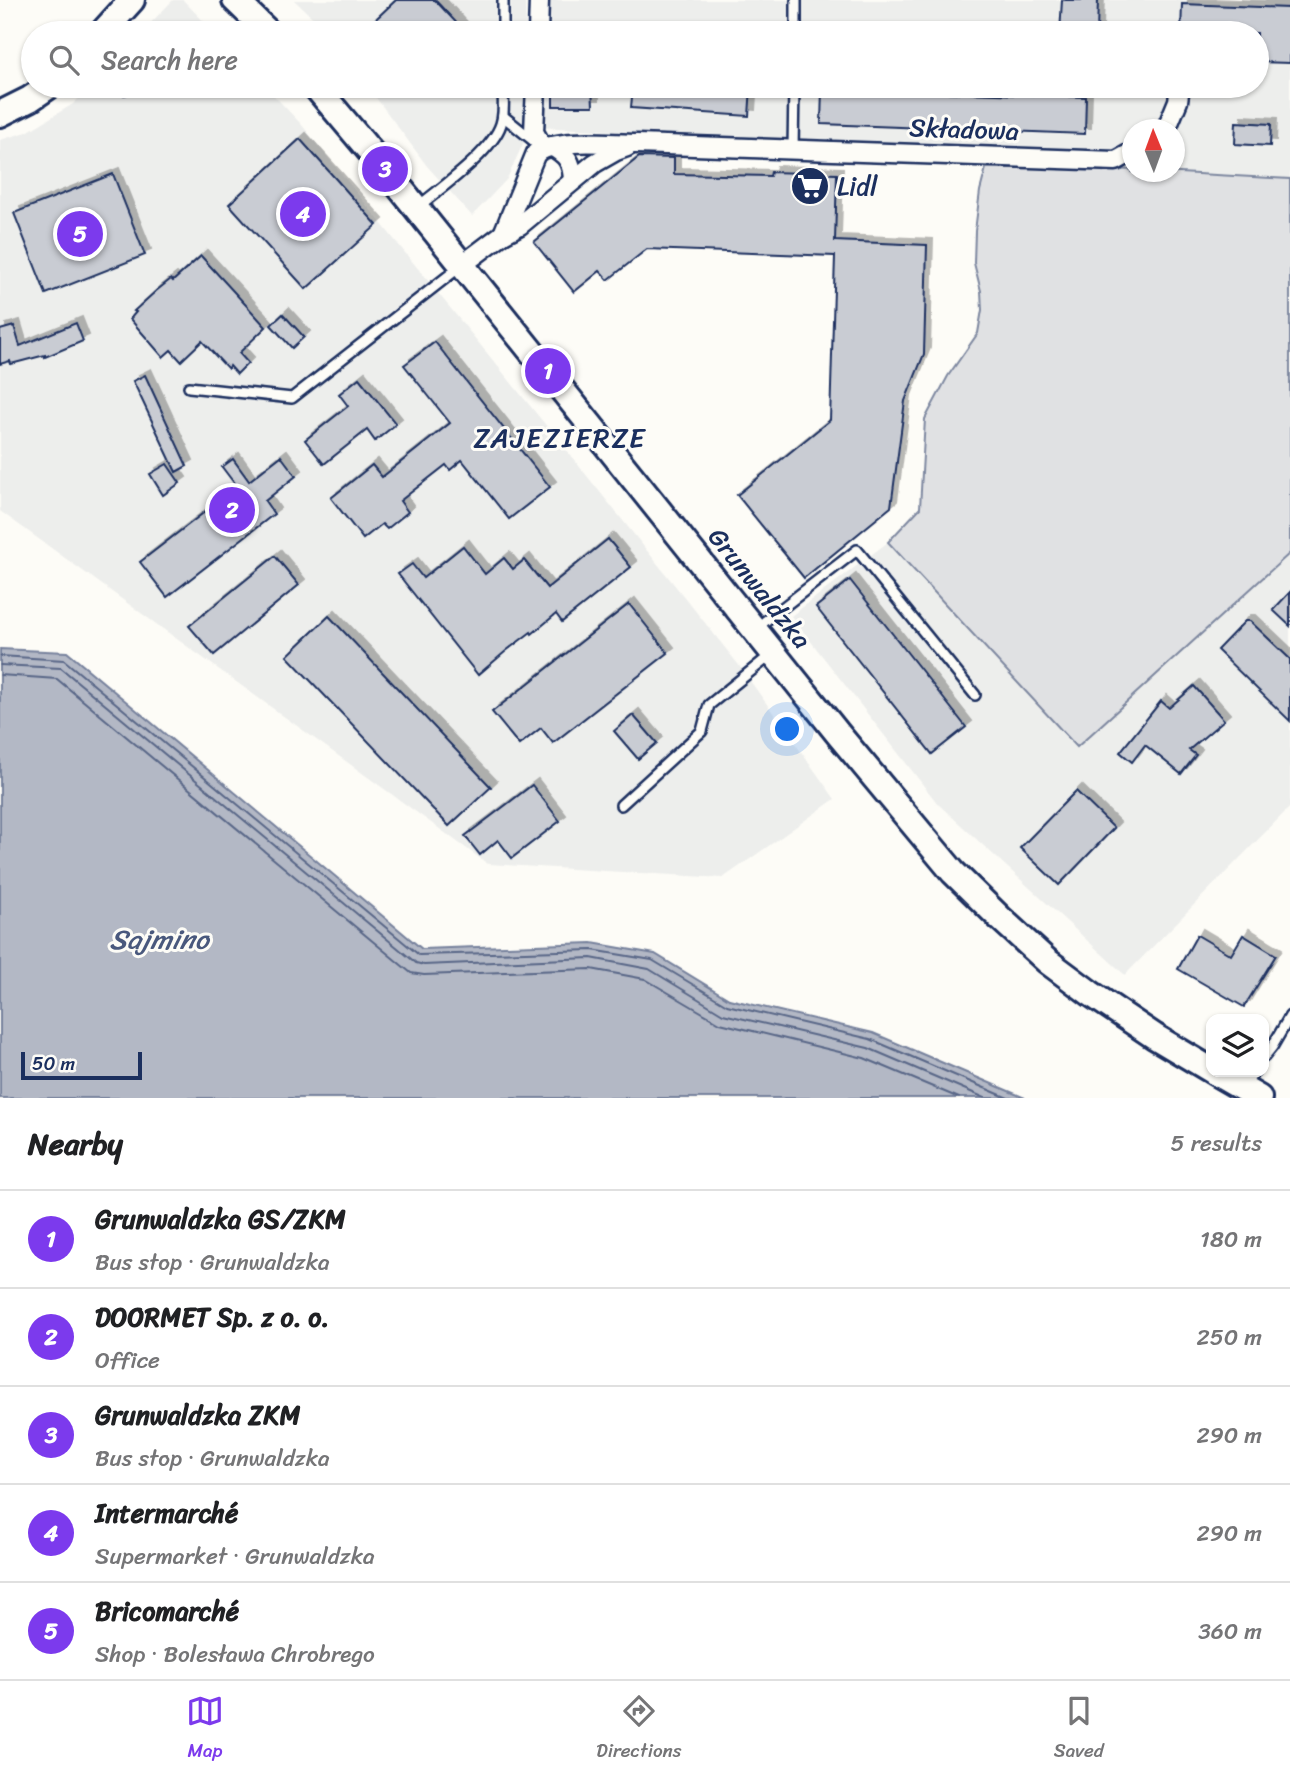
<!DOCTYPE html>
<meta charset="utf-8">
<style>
:root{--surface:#fff;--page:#f6f6f6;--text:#202124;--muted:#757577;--line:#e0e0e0;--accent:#7c3aed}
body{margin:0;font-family:Sriracha,sans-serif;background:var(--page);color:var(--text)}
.controls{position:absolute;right:21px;bottom:21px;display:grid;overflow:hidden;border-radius:14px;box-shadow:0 2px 5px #0004}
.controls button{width:63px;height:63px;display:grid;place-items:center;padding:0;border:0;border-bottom:2px solid var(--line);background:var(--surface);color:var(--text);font:35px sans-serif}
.compass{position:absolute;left:1122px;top:119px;width:63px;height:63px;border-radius:50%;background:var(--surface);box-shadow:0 2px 5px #0004;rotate:359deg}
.scale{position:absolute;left:21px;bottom:18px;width:121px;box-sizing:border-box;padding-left:7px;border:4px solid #1b2f5e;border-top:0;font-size:19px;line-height:24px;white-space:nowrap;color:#1b2f5e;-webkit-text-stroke:5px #fdfcf7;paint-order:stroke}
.you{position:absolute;left:788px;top:730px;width:24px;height:24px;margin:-18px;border:5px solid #fff;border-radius:50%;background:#1a73e8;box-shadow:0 0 0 10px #1a73e833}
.badge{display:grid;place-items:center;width:46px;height:46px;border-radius:50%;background:var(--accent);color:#fff;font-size:23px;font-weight:700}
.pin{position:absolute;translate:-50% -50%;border:4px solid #fff;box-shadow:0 2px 7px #0006}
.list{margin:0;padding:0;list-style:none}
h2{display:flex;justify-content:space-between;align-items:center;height:91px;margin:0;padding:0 28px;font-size:30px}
h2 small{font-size:23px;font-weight:400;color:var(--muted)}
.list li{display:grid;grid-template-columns:46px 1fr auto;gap:21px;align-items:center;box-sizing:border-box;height:98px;padding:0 28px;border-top:2px solid var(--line)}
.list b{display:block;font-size:26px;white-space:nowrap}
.list p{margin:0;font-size:23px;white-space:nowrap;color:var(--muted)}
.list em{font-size:23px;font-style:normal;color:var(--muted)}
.icon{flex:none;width:38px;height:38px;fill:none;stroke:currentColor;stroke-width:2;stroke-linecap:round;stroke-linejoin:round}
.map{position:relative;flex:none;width:1290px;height:1098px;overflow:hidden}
.search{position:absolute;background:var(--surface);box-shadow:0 2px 5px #0004;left:21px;right:21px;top:21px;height:77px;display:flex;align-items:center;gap:18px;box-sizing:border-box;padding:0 24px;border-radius:38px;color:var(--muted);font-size:26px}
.sheet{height:581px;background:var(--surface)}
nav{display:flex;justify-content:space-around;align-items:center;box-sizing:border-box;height:98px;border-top:2px solid var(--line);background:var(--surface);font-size:19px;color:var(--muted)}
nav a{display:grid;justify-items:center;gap:4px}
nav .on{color:var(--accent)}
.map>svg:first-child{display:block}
.built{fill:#edeeec}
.green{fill:#e0e1e3;stroke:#7e88a0;stroke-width:2}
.water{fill:#b3b8c5;stroke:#76819c;stroke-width:2}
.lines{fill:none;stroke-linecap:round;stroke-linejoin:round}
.shore{stroke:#586687;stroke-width:2}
.building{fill:#c9ccd3;stroke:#1b2f5e;stroke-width:2;filter:url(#shadow)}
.lane-casing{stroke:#1b2f5e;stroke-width:14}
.street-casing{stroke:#1b2f5e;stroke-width:23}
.secondary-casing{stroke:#1b2f5e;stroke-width:30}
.lane{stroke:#fdfcf7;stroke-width:9}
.street{stroke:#fdfcf7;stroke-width:18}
.secondary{stroke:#fdfcf7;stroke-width:24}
.labels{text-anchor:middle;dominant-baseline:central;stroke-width:6;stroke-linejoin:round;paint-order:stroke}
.street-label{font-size:26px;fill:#1b2f5e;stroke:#fdfcf7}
.poi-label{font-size:26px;fill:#1b2f5e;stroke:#fdfcf7;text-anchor:start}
.neighbourhood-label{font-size:28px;letter-spacing:2px;fill:#1b2f5e;stroke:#fdfcf7}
.water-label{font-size:28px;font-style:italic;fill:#49587d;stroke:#fdfcf7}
</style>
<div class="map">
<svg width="1290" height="1098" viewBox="0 0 1290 1098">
<defs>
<filter id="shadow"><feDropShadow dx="6" dy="-6" stdDeviation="0" flood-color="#0004"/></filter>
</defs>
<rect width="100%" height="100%" fill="#fdfcf7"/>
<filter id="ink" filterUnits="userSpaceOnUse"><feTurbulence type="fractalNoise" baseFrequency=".0143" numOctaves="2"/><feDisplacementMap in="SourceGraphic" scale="14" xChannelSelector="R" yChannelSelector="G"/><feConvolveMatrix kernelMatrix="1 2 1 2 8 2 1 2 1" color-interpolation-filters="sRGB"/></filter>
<g filter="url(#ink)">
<g class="built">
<path d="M 173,0 L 183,0 L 215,33 L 141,33 Z"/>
<path d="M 294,0 L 525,0 L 526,33 L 329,33 Z"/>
<path d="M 542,0 L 1290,0 L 1290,179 L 1166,172 L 1174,172 L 1174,130 L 1132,130 L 1132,170 L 1093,168 L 986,168 L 615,131 L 539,127 L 540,86 L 1257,86 L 1257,33 L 541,33 Z"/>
<path d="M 91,86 L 265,86 L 301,124 L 402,249 L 571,456 L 738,664 L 835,799 L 723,878 L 488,864 L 0,511 L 0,140 L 27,132 L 73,104 Z"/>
<path d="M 370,86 L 528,86 L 530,128 L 507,179 L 472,216 L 427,166 L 377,99 Z"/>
<path d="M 888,542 L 1077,747 L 1290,553 L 1290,807 L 1125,975 L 938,804 L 791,616 Z"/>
</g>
<path class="green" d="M 986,168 L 1093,168 L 1132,170 L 1132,172 L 1161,172 L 1290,179 L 1290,553 L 1077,747 L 888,542 L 920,508 L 925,419 L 948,376 L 978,333 L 982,310 L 981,291 L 974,263 L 975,231 L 980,191 Z"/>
<path class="water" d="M 0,649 L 67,652 L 422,949 L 592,943 L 655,954 L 729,999 L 873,1033 L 1025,1098 L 0,1098 Z"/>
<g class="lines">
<g class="shore">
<path d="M 0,656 L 64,660 L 419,955 L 592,950 L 652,960 L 727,1005 L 870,1039 L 1008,1098"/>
<path d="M 0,665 L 61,668 L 416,963 L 424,965 L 591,958 L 649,969 L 723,1014 L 868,1048 L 985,1098"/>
<path d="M 0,675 L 57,679 L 411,973 L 424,975 L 591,969 L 645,979 L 720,1023 L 864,1058 L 959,1098"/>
</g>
</g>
<g class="building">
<path d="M 396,0 L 435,0 L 466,33 L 361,33 Z"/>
<path d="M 1062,0 L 1098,0 L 1097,33 L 1060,33 Z"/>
<path d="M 1182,4 L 1290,8 L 1290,63 L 1257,62 L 1257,33 L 1181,33 Z"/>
<path d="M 553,86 L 592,86 L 593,106 L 553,106 Z"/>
<path d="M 633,86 L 751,86 L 749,116 L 631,108 Z"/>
<path d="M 822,88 L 1086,97 L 1085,134 L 821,124 Z"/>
<path d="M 1236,122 L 1271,124 L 1270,146 L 1235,144 Z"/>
<path d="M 300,139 L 377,225 L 306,289 L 229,204 Z"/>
<path d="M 639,157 L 674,158 L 674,174 L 770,176 L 771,172 L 837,174 L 835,241 L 927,245 L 924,354 L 905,401 L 891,507 L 804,578 L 737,495 L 830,420 L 835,256 L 647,249 L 608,280 L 600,271 L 574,292 L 534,242 Z"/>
<path d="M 113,174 L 145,255 L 46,294 L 14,213 Z"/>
<path d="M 201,256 L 266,327 L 239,353 L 248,363 L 237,374 L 230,366 L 228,369 L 202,341 L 181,361 L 171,350 L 163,357 L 130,319 L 136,312 L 134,311 L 156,291 L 171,279 L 173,281 Z"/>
<path d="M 283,314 L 304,337 L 292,348 L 271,325 Z"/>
<path d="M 76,323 L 83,341 L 45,357 L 45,355 L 11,364 L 10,361 L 0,364 L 0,330 L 14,326 L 20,346 Z"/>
<path d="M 435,342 L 550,487 L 509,519 L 462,460 L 450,470 L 446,465 L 400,501 L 408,512 L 387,529 L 382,524 L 363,539 L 331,498 L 372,465 L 382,477 L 450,423 L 404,365 Z"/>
<path d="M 145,375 L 187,466 L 176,472 L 133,381 Z"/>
<path d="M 359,378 L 396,424 L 375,441 L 367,430 L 324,464 L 305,440 L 348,406 L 339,394 Z"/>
<path d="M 281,456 L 296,476 L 265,501 L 274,514 L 167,597 L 140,562 L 237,487 L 222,467 L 233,459 L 249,481 Z"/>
<path d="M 167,464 L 180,483 L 163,495 L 150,474 Z"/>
<path d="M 608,539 L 631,567 L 562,622 L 556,614 L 532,634 L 531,632 L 506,651 L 478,675 L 398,574 L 412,564 L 423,578 L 463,546 L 485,574 L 504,558 L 513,569 L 524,560 L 547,588 Z"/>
<path d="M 275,556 L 299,585 L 214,655 L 189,626 Z"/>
<path d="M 850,580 L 966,727 L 932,754 L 816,607 Z"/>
<path d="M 1290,592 L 1290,626 L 1273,610 Z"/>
<path d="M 629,604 L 668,653 L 553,743 L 541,728 L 519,745 L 492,712 Z"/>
<path d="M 329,616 L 491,787 L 449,826 L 287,656 Z"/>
<path d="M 1245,621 L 1250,621 L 1290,659 L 1290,721 L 1217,650 Z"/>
<path d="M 1194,686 L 1224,720 L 1189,750 L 1196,755 L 1181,774 L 1145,745 L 1132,762 L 1120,752 L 1161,701 L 1169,708 Z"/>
<path d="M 633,715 L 657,743 L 638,759 L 614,731 Z"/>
<path d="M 532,785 L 560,821 L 512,858 L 498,840 L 480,855 L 465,836 Z"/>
<path d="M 1076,791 L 1114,828 L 1059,885 L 1020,848 Z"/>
<path d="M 1197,935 L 1231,955 L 1243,935 L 1276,955 L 1244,1007 L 1178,969 Z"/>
</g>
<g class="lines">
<defs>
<g id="lane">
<path d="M 503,33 L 503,0"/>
<path d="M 796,33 L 796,0"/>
<path d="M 121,86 L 124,89"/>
<path d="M 503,116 L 534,141"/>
<path d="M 793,150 L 794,86"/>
<path d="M 419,206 C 442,187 492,152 501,124 C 505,112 503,98 503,86"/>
<path d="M 189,387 L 292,398 L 461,266"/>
<path d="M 755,629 L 857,550 L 975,695"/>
<path d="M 621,805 L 702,731 L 709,705 L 772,654"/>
<path d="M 1264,1057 L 1272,1047 L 1290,1016"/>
<path d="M 1244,1087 L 1254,1072"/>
</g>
<g id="street">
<path d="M 538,33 L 539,0"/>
<path d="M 536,86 L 534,132 L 543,148"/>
<path d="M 1166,130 L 1178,101 L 1180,86"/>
<path d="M 551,146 C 567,155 572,161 573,180"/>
<path d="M 503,234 L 536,153 C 560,137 609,144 637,144 L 1116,161 L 1132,152"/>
<path d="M 462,265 L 503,234 L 520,225 L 595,163 L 616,151 L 627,147"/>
</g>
<g id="secondary">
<path d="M 235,0 L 269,33"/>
<path d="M 102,33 L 132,0"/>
<path d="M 315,86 L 385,169 L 839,735 L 953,872 L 1000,918 L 1047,961 L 1090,993 L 1154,1036 L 1211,1070"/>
<path d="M 0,114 L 30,99 L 49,86"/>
<path d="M 1214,1072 L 1259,1098"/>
</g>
</defs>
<use href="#lane" class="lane-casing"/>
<use href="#street" class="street-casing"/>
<use href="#secondary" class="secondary-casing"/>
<use href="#lane" class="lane"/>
<use href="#street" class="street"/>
<use href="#secondary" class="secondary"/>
</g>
</g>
<defs>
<symbol id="supermarket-disc" viewBox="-11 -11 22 22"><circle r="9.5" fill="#1b2f5e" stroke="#fdfcf7"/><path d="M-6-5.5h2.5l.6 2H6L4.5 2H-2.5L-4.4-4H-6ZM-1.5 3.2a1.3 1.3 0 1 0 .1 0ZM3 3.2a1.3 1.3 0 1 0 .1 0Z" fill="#fff"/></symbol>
</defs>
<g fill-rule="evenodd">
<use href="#supermarket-disc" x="788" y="164" width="44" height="44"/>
</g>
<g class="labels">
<g class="street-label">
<text transform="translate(964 129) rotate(2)">Składowa</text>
<text transform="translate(760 588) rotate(51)">Grunwaldzka</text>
</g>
<g class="poi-label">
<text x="837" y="186">Lidl</text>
</g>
<g class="neighbourhood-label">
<text x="560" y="437">ZAJEZIERZE</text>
</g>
<g class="water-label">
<text x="159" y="939">Sajmino</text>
</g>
</g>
</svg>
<div class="controls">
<button><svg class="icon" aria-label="layers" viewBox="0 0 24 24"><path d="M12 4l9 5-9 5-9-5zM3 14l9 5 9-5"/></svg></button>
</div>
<svg class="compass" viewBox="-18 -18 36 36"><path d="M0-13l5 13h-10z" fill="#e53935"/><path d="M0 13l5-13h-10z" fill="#757577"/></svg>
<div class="scale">50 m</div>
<div class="you"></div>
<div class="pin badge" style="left:548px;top:371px">1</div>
<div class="pin badge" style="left:232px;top:510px">2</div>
<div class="pin badge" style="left:385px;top:169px">3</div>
<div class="pin badge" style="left:303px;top:214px">4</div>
<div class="pin badge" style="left:80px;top:234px">5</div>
<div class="search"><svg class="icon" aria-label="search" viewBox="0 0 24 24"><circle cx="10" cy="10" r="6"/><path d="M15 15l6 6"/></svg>Search here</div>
</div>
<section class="sheet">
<h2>Nearby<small>5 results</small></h2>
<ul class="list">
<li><span class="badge">1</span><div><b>Grunwaldzka GS/ZKM</b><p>Bus stop · Grunwaldzka</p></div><em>180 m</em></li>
<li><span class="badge">2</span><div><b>DOORMET Sp. z o. o.</b><p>Office</p></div><em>250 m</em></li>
<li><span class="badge">3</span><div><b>Grunwaldzka ZKM</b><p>Bus stop · Grunwaldzka</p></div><em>290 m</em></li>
<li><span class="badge">4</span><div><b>Intermarché</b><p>Supermarket · Grunwaldzka</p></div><em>290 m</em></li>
<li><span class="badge">5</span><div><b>Bricomarché</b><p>Shop · Bolesława Chrobrego</p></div><em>360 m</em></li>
</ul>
</section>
<nav>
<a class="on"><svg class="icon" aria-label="map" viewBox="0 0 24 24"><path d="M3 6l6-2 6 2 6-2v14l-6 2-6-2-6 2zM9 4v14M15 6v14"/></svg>Map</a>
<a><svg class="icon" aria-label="directions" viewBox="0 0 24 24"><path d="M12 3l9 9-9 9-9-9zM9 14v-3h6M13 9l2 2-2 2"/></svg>Directions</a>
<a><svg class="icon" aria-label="saved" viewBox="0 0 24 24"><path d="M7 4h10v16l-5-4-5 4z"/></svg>Saved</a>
</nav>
